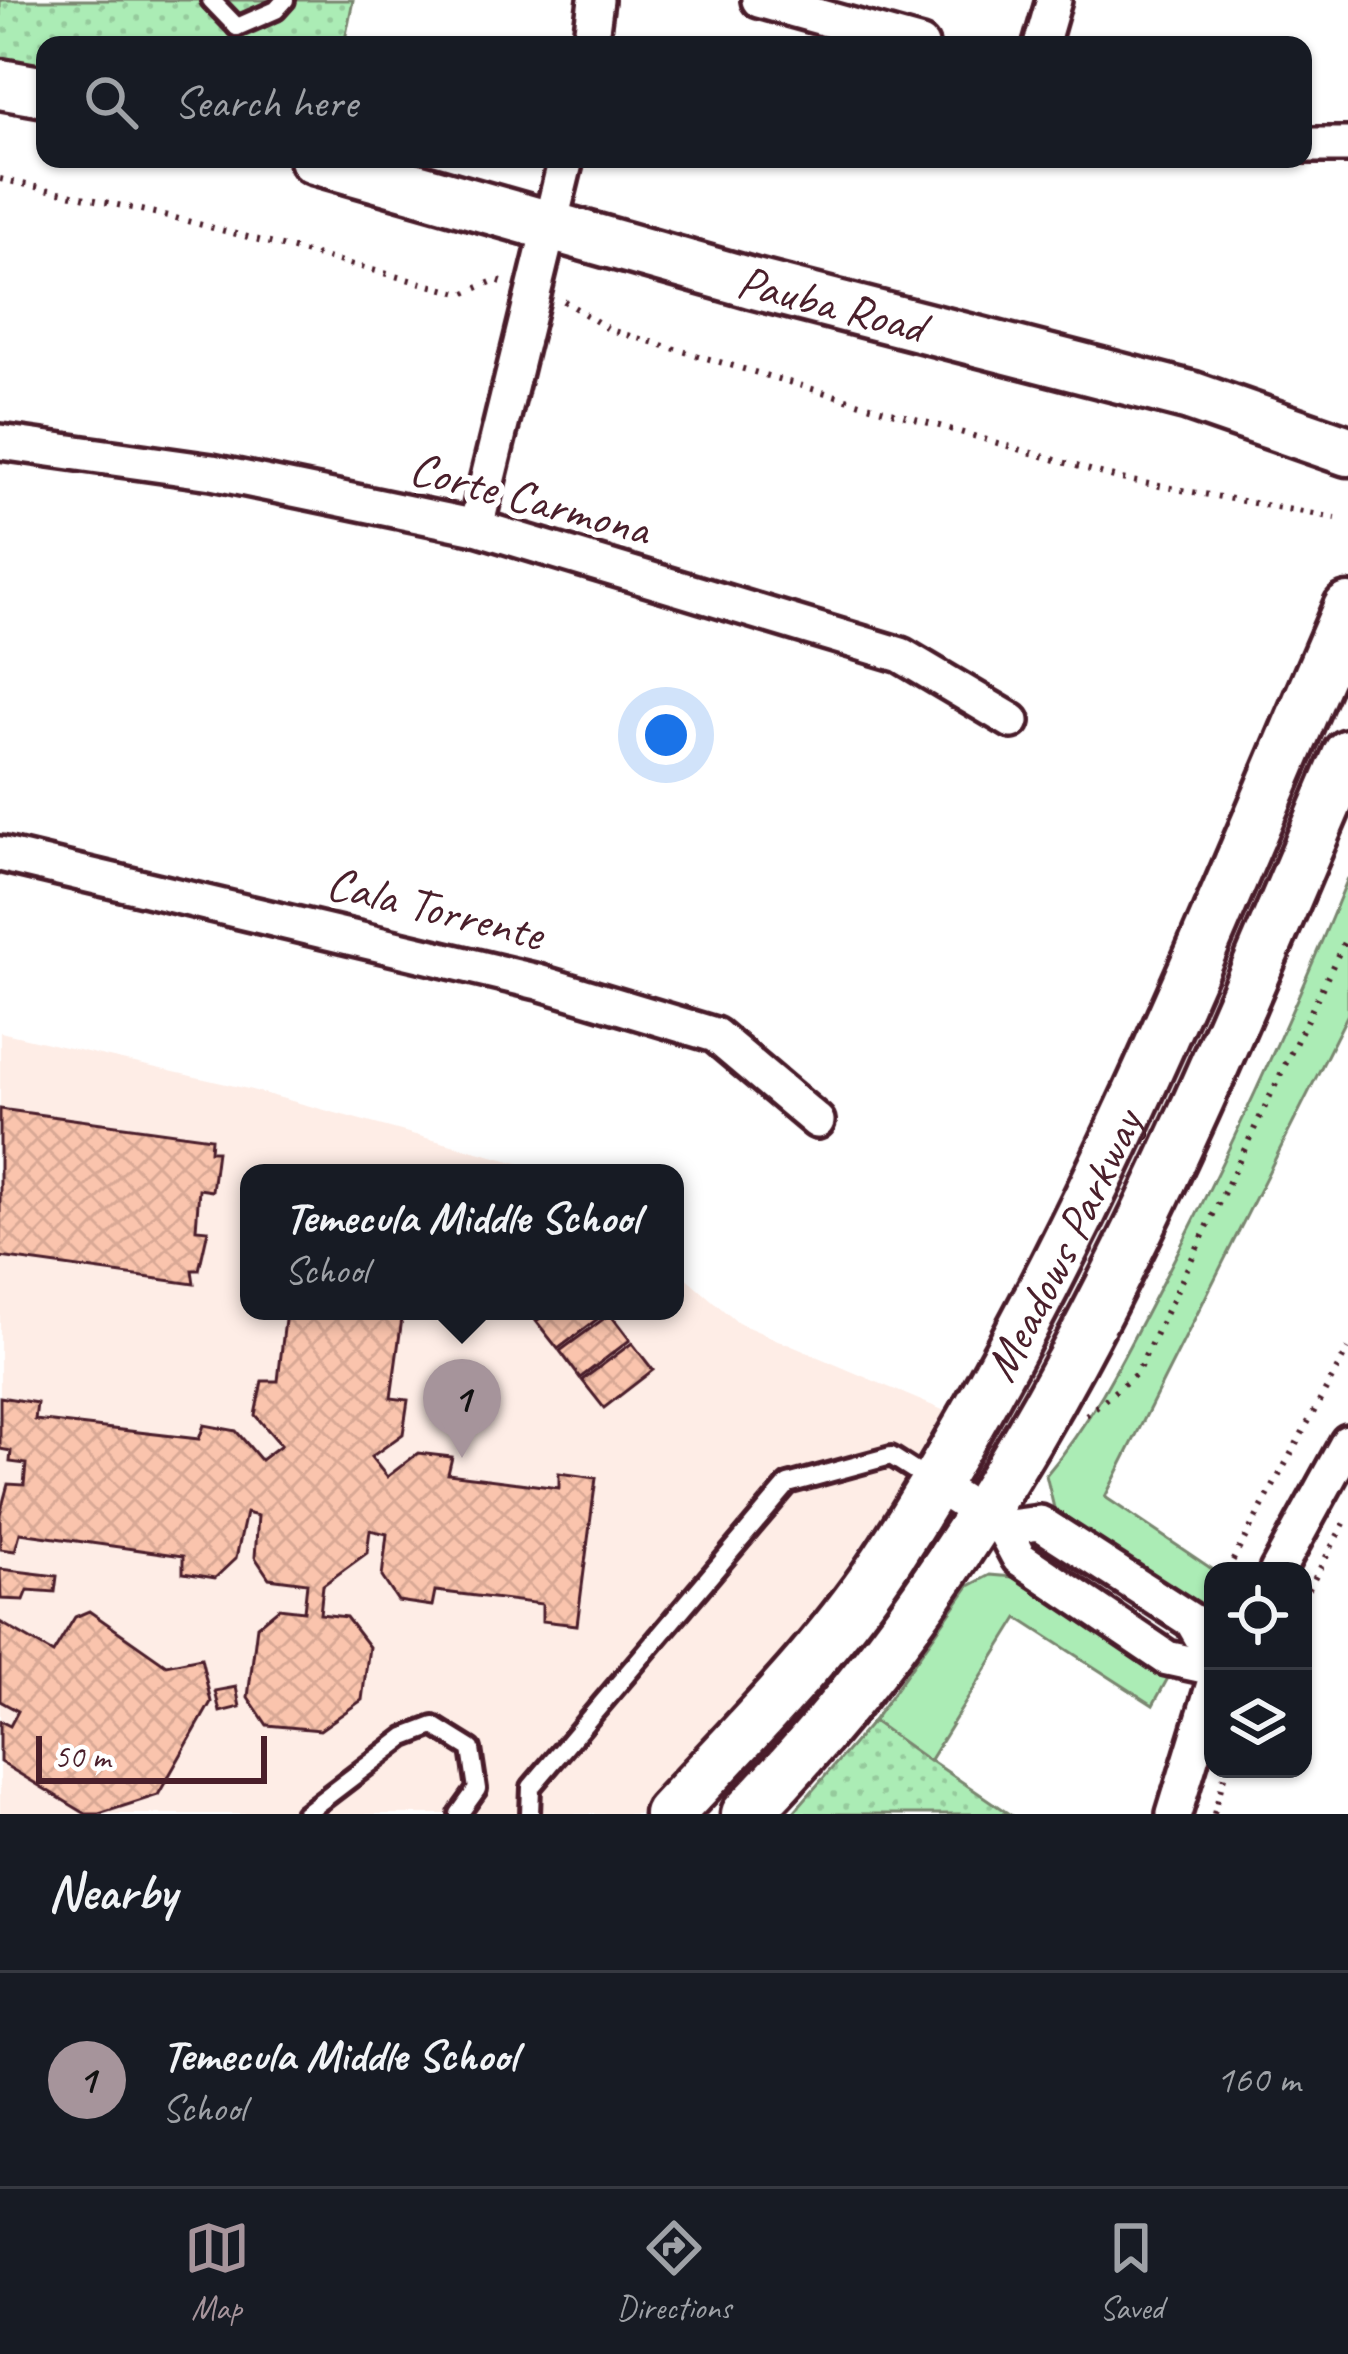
<!DOCTYPE html>
<style>
:root{--surface:#171b24;--page:#242831;--text:#f1f3f6;--muted:#9ea1a6;--line:#363941;--accent:#a6949b}
body{margin:0;font-family:Caveat,sans-serif;background:var(--page);color:var(--text)}
.controls{position:absolute;right:36px;bottom:36px;display:grid;overflow:hidden;border-radius:24px;box-shadow:0 3px 9px #0004}
.controls button{width:108px;height:108px;display:grid;place-items:center;padding:0;border:0;border-bottom:3px solid var(--line);background:var(--surface);color:var(--text);font:60px sans-serif}
.scale{position:absolute;left:36px;bottom:30px;width:231px;box-sizing:border-box;padding-left:12px;border:6px solid #4a1f2b;border-top:0;font-size:33px;line-height:42px;white-space:nowrap;color:#4a1f2b;-webkit-text-stroke:9px #fff;paint-order:stroke}
.you{position:absolute;left:666px;top:735px;width:42px;height:42px;margin:-30px;border:9px solid #fff;border-radius:50%;background:#1a73e8;box-shadow:0 0 0 18px #1a73e833}
.badge{display:grid;place-items:center;width:78px;height:78px;border-radius:50%;background:var(--accent);color:#111;font-size:39px;font-weight:700}
.pin{position:absolute;translate:-50% -99px;filter:drop-shadow(0 3px 6px #0008)}
.pin::after{content:'';position:absolute;top:63px;width:42px;height:36px;background:inherit;clip-path:polygon(0 0,100% 0,50% 100%)}
.popup{position:absolute;left:240px;top:1164px;width:444px;height:156px;box-sizing:border-box;display:grid;place-content:center;border-radius:24px;background:var(--surface);filter:drop-shadow(0 3px 9px #0005);font-size:39px;white-space:nowrap;color:var(--muted)}
.popup b{font-size:45px;color:var(--text)}
.popup::after{content:'';position:absolute;left:50%;top:100%;margin-left:-24px;border:24px solid transparent;border-top-color:var(--surface)}
.list{margin:0;padding:0;list-style:none}
h2{display:flex;justify-content:space-between;align-items:center;height:156px;margin:0;padding:0 48px;font-size:51px}
h2 small{font-size:39px;font-weight:400;color:var(--muted)}
.list li{display:grid;grid-template-columns:78px 1fr auto;gap:36px;align-items:center;box-sizing:border-box;height:216px;padding:0 48px;border-top:3px solid var(--line)}
.list b{display:block;font-size:45px;white-space:nowrap}
.list p{margin:0;font-size:39px;white-space:nowrap;color:var(--muted)}
.list em{font-size:39px;font-style:normal;color:var(--muted)}
.icon{flex:none;width:66px;height:66px;fill:none;stroke:currentColor;stroke-width:2;stroke-linecap:round;stroke-linejoin:round}
.map{position:relative;flex:none;width:1348px;height:1814px;overflow:hidden}
.search{position:absolute;background:var(--surface);box-shadow:0 3px 9px #0004;left:36px;right:36px;top:36px;height:132px;display:flex;align-items:center;gap:30px;box-sizing:border-box;padding:0 42px;border-radius:24px;color:var(--muted);font-size:45px}
.sheet{height:372px;background:var(--surface)}
nav{display:flex;justify-content:space-around;align-items:center;box-sizing:border-box;height:168px;border-top:3px solid var(--line);background:var(--surface);font-size:33px;color:var(--muted)}
nav a{display:grid;justify-items:center;gap:6px}
nav .on{color:var(--accent)}
.map>svg:first-child{display:block}
.built{fill:#feede6}
.park{fill:url(#park-dots);stroke:#7a8670;stroke-width:3}
.garden{fill:#abecb5;stroke:#7a8670;stroke-width:3}
.building{fill:url(#building-cross-hatch);stroke:#4a1f2b;stroke-width:3}
.lines{fill:none;stroke-linecap:round;stroke-linejoin:round}
.service-casing{stroke:#4a1f2b;stroke-width:26}
.minor-casing{stroke:#4a1f2b;stroke-width:42}
.secondary-casing{stroke:#4a1f2b;stroke-width:57}
.path{stroke:#4a1f2b;stroke-width:6;stroke-dasharray:3 9;stroke-linecap:butt}
.service{stroke:#fff;stroke-width:16}
.minor{stroke:#fff;stroke-width:33}
.secondary{stroke:#fff;stroke-width:48}
.labels{text-anchor:middle;dominant-baseline:central;stroke-width:12;stroke-linejoin:round;paint-order:stroke}
.street-label{font-size:48px;fill:#4a1f2b;stroke:#fff}
</style>
<div class="map">
<svg width="1348" height="1814" viewBox="0 0 1348 1814">
<defs>
<pattern id="park-dots" width="8" height="8" patternUnits="userSpaceOnUse" patternTransform="scale(3)"><rect width="8" height="8" fill="#abecb5"/><path d="M2 2h.1M6 6h.1" fill="none" stroke="#95ca9c" stroke-width="1.8" stroke-linecap="round"/></pattern>
<pattern id="building-cross-hatch" width="8" height="8" patternUnits="userSpaceOnUse" patternTransform="scale(3)"><rect width="8" height="8" fill="#fac4ad"/><path d="M0 0l8 8M0 8l8-8" fill="none" stroke="#d8a895"/></pattern>
</defs>
<rect width="100%" height="100%" fill="#fff"/>
<filter id="ink" filterUnits="userSpaceOnUse"><feTurbulence type="fractalNoise" baseFrequency=".00833" numOctaves="2"/><feDisplacementMap in="SourceGraphic" scale="24" xChannelSelector="R" yChannelSelector="G"/><feConvolveMatrix kernelMatrix="1 2 1 2 8 2 1 2 1" color-interpolation-filters="sRGB"/></filter>
<g filter="url(#ink)">
<path class="built" d="M 0,1032 L 248,1089 L 554,1173 L 249,1173 L 249,1311 L 675,1311 L 675,1268 L 738,1323 L 952,1414 L 792,1646 L 638,1814 L 0,1814 Z"/>
<g class="park">
<path d="M 0,0 L 353,0 L 344,45 L 45,45 L 45,67 L 0,61 Z"/>
<path d="M 873,1721 L 1009,1814 L 792,1814 Z"/>
</g>
<g class="garden">
<path d="M 1348,878 L 1348,1014 L 1105,1497 L 1215,1571 L 1213,1602 L 1203,1605 L 1179,1597 L 1054,1508 L 1046,1475 C 1096,1416 1128,1348 1164,1279 C 1232,1148 1292,1015 1348,878 Z"/>
<path d="M 990,1575 L 1013,1577 L 1168,1678 L 1153,1705 L 1018,1618 L 929,1761 L 873,1721 L 969,1586 Z"/>
</g>
<g class="building">
<path d="M 0,1109 L 211,1138 L 210,1151 L 217,1151 L 212,1191 L 199,1189 L 196,1229 L 208,1230 L 199,1270 L 192,1270 L 194,1284 L 0,1257 Z"/>
<path d="M 286,1311 L 403,1311 L 391,1398 L 408,1400 L 403,1434 L 371,1457 L 387,1477 L 418,1453 L 452,1457 L 448,1474 L 559,1488 L 559,1473 L 596,1478 L 577,1625 L 542,1621 L 542,1604 L 435,1591 L 432,1606 L 398,1601 L 382,1577 L 387,1534 L 370,1530 L 367,1553 L 323,1585 L 320,1614 L 346,1617 L 369,1647 L 362,1700 L 320,1730 L 267,1725 L 248,1697 L 257,1626 L 279,1608 L 304,1611 L 307,1583 L 269,1578 L 255,1557 L 258,1516 L 246,1513 L 236,1558 L 215,1578 L 183,1573 L 183,1556 L 20,1533 L 15,1551 L 0,1549 L 0,1514 L 8,1484 L 24,1485 L 26,1464 L 10,1462 L 11,1451 L 0,1449 L 0,1397 L 37,1403 L 35,1420 L 199,1439 L 204,1425 L 236,1431 L 261,1460 L 281,1445 L 255,1415 L 262,1381 L 278,1381 Z"/>
<path d="M 551,1311 L 608,1311 L 558,1349 L 536,1321 Z"/>
<path d="M 610,1314 L 630,1340 L 580,1378 L 560,1351 Z"/>
<path d="M 632,1343 L 653,1370 L 604,1408 L 582,1380 Z"/>
<path d="M 0,1569 L 57,1576 L 55,1592 L 28,1590 L 24,1600 L 1,1599 Z"/>
<path d="M 89,1611 L 166,1665 L 201,1658 L 211,1702 L 158,1795 L 99,1814 L 86,1814 L 0,1762 L 0,1721 L 10,1726 L 18,1711 L 0,1701 L 0,1622 L 53,1653 L 75,1617 Z"/>
<path d="M 236,1687 L 240,1707 L 220,1712 L 215,1691 Z"/>
</g>
<g class="lines">
<defs>
<g id="service">
<path d="M 211,0 L 237,27"/>
<path d="M 237,27 L 276,10 L 285,0"/>
<path d="M 304,1814 L 405,1737 L 434,1726 L 471,1749 L 477,1789 L 459,1814"/>
<path d="M 530,1814 L 531,1787 L 788,1484 L 891,1456 L 932,1482"/>
</g>
<g id="minor">
<path d="M 759,0 L 921,45"/>
<path d="M 590,45 L 596,0"/>
<path d="M 1041,45 L 1054,0"/>
<path d="M 1303,145 L 1348,145"/>
<path d="M 0,442 L 212,472 L 476,527 L 901,655 L 1012,721"/>
<path d="M 476,527 L 566,159"/>
<path d="M 0,854 L 538,982 L 715,1035 L 817,1121"/>
<path d="M 933,1483 L 1003,1528 L 1019,1558 L 1167,1658 L 1213,1668"/>
<path d="M 1003,1528 L 1040,1523 L 1192,1621 L 1213,1657"/>
<path d="M 1277,1571 L 1348,1442"/>
<path d="M 1174,1814 L 1213,1687"/>
</g>
<g id="secondary">
<path d="M 0,84 L 45,92"/>
<path id="s1" d="M 314,159 L 751,283 L 1190,396 L 1348,451"/>
<path id="s2" d="M 669,1814 C 747,1730 831,1647 893,1550 C 1083,1255 1209,930 1348,608"/>
<path d="M 746,1814 C 1039,1515 1186,1132 1348,754"/>
</g>
</defs>
<use href="#service" class="service-casing"/>
<use href="#minor" class="minor-casing"/>
<use href="#secondary" class="secondary-casing"/>
<g class="path">
<path d="M 0,179 L 168,216 L 463,294 L 496,280 L 505,283"/>
<path d="M 564,301 L 610,330 L 1121,479 L 1336,518"/>
<path d="M 1086,1415 L 1137,1373 L 1348,934"/>
<path d="M 1227,1571 L 1348,1349"/>
<path d="M 1303,1600 L 1348,1516"/>
<path d="M 1214,1814 L 1226,1769"/>
</g>
<use href="#service" class="service"/>
<use href="#minor" class="minor"/>
<use href="#secondary" class="secondary"/>
</g>
</g>
<g class="labels">
<g class="street-label">
<text stroke="none"><textPath href="#s1" startOffset="537">Pauba Road</textPath></text>
<text transform="translate(530 498) rotate(15)">Corte Carmona</text>
<text transform="translate(435 908) rotate(14)">Cala Torrente</text>
<text stroke="none"><textPath href="#s2" startOffset="696">Meadows Parkway</textPath></text>
</g>
</g>
</svg>
<div class="controls">
<button><svg class="icon" aria-label="locate" viewBox="0 0 24 24"><circle cx="12" cy="12" r="6"/><path d="M12 2v4M12 18v4M2 12h4M18 12h4"/></svg></button>
<button><svg class="icon" aria-label="layers" viewBox="0 0 24 24"><path d="M12 4l9 5-9 5-9-5zM3 14l9 5 9-5"/></svg></button>
</div>
<div class="scale">50 m</div>
<div class="you"></div>
<div class="pin badge" style="left:462px;top:1458px">1</div>
<div class="popup"><b>Temecula Middle School</b>School</div>
<div class="search"><svg class="icon" aria-label="search" viewBox="0 0 24 24"><circle cx="10" cy="10" r="6"/><path d="M15 15l6 6"/></svg>Search here</div>
</div>
<section class="sheet">
<h2>Nearby<small></small></h2>
<ul class="list">
<li><span class="badge">1</span><div><b>Temecula Middle School</b><p>School</p></div><em>160 m</em></li>
</ul>
</section>
<nav>
<a class="on"><svg class="icon" aria-label="map" viewBox="0 0 24 24"><path d="M3 6l6-2 6 2 6-2v14l-6 2-6-2-6 2zM9 4v14M15 6v14"/></svg>Map</a>
<a><svg class="icon" aria-label="directions" viewBox="0 0 24 24"><path d="M12 3l9 9-9 9-9-9zM9 14v-3h6M13 9l2 2-2 2"/></svg>Directions</a>
<a><svg class="icon" aria-label="saved" viewBox="0 0 24 24"><path d="M7 4h10v16l-5-4-5 4z"/></svg>Saved</a>
</nav>
